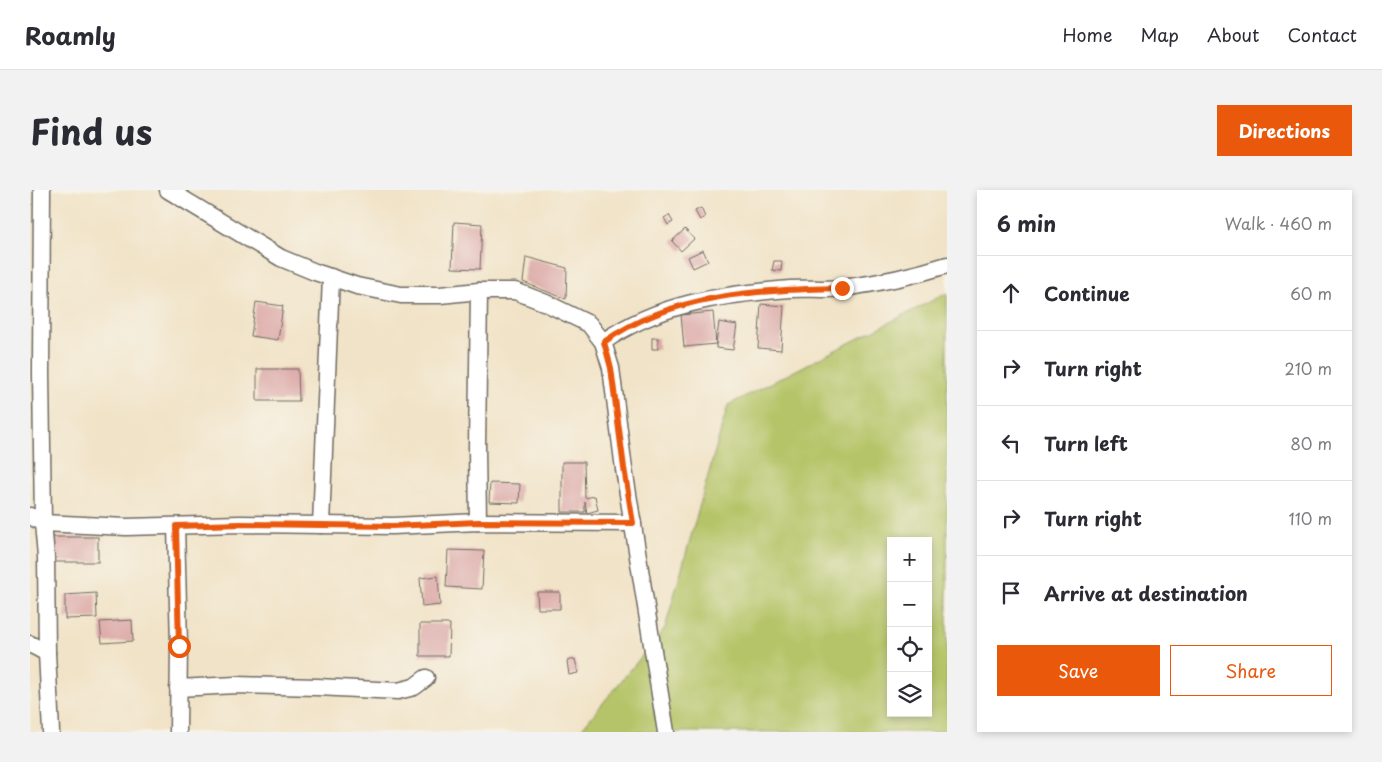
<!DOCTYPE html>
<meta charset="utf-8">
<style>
:root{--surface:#fff;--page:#f2f2f3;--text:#2b2b33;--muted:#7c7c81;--line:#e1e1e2;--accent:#ea580c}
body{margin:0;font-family:"Playpen Sans",sans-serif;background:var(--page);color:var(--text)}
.controls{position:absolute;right:15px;bottom:15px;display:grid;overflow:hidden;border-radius:0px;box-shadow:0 2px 8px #0003}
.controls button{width:45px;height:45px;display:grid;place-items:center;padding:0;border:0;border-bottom:1px solid var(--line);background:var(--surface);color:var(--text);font:25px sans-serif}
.stop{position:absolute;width:15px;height:15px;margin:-11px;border:4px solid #ea580c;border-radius:50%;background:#fff}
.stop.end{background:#ea580c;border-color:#fff;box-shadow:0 1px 5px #0008}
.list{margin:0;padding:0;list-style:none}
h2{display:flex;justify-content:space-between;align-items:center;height:65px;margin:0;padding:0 20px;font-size:21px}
h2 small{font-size:16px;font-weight:400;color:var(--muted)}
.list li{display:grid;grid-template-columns:32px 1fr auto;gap:15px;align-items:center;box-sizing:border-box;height:75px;padding:0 20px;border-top:1px solid var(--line)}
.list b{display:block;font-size:19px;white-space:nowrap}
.list em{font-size:16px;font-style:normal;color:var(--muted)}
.actions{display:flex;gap:10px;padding:15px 20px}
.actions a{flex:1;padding:11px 0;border:1px solid var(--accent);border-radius:0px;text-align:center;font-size:18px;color:var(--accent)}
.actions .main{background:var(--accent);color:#fff}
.icon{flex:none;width:28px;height:28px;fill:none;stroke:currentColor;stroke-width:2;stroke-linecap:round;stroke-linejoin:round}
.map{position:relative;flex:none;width:917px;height:542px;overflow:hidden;border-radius:0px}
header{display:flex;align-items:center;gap:30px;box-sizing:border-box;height:70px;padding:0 25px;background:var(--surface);border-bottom:1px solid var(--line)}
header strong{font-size:24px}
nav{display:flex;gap:28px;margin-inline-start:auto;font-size:18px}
.intro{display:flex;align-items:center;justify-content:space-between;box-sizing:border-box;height:120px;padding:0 30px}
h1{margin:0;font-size:35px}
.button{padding:12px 22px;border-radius:0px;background:var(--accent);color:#fff;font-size:18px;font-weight:700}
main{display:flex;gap:30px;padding:0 30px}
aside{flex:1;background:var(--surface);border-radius:0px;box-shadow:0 2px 8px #0003}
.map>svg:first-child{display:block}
.green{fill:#b5c467;stroke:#707849;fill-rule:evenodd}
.building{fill:#dca9a7}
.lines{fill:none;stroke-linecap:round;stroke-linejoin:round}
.minor-casing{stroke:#706b62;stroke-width:19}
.minor{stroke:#fff;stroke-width:16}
.route{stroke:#ea580c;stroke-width:6}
</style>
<header>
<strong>Roamly</strong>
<nav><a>Home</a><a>Map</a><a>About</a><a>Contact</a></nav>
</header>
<div class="intro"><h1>Find us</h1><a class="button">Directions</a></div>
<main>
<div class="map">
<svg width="917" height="542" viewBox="0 0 917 542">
<rect width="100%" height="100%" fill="#f7f3e8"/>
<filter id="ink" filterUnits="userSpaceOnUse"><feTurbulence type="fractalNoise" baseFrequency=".02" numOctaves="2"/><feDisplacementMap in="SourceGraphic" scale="10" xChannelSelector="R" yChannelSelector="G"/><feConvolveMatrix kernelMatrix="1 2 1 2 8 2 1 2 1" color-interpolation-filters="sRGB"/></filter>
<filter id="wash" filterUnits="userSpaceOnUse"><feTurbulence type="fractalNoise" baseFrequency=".0096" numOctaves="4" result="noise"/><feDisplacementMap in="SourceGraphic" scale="20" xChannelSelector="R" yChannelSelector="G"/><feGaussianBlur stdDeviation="1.12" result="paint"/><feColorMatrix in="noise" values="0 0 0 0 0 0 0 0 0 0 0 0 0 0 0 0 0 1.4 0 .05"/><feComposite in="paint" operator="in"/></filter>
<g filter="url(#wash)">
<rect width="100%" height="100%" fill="#f1e3c7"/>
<path class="green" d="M 917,103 L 917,542 L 549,542 L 635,438 L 698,215 ZM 861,351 L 898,351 L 898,523 L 861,523 Z"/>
<g id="blocks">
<g class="building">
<path d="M 671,18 L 675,27 L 670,30 L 665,21 Z"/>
<path d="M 639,25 L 643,32 L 638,35 L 634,28 Z"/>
<path d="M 424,32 L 452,34 L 450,79 L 422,78 Z"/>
<path d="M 655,39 L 664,49 L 651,61 L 642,51 Z"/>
<path d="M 673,60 L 678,71 L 663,78 L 658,67 Z"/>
<path d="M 496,67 L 537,78 L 536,109 L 493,92 Z"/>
<path d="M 744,71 L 752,71 L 751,81 L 742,80 Z"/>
<path d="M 226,112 L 253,116 L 248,150 L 221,146 Z"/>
<path d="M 731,114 L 754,116 L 751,160 L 728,158 Z"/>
<path d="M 683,122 L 686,154 L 689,132 L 707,135 L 703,160 L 686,158 L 686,154 L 654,157 L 651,125 Z"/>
<rect x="622" y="148" width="6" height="11"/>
<path d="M 227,179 L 268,179 L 269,211 L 227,211 Z"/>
<path d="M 532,272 L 554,272 L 555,308 L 565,306 L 568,320 L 557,323 L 555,312 L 555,322 L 532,322 Z"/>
<path d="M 460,293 L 490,294 L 489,313 L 459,312 Z"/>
<rect x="13" y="347" width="55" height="25"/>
<path d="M 418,360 L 454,361 L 452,399 L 416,397 Z"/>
<path d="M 408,386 L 410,415 L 392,417 L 390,388 Z"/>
<path d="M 507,402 L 530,402 L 530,419 L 508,419 Z"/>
<path d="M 66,403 L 67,428 L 35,429 L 35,405 Z"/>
<path d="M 102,430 L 103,451 L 72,453 L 70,432 Z"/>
<path d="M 390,434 L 420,434 L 419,466 L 390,466 Z"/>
<path d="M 545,469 L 548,483 L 539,485 L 537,471 Z"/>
</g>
</g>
</g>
<g filter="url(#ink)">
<use href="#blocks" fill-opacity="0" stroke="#706b62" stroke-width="1"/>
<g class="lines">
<defs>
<g id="minor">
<path d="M 12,0 L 11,182 L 13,333 L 16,367 L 17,463 L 21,542"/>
<path d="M 138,0 L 251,68 L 285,82 L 327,96 L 371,105 L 410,105 L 449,101 L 485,101 L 516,113 L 559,134 L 573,152 L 581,178 L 594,279 L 636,542"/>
<path d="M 573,152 C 628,113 695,104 760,99 C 778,98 796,100 813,98 C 849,93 883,86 917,75"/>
<path d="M 0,326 L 13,333 L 96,337 L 210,334 L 363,336 L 448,332 L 603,333"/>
<path d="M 448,332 L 447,258 L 449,101"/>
<path d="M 291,335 L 301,87"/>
<path d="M 146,336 L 149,456 L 148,542"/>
<path d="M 0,454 L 17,463"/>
<path d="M 148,498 L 206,495 L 287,497 L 368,501 L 384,497 L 396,488"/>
</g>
</defs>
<use href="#minor" class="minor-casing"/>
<use href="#minor" class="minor"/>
</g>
</g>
<g class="lines" filter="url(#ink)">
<path class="route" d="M 149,456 L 146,336 L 210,334 L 363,336 L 448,332 L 603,333 L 594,278 L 581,178 L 574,152 C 642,103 730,100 812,98"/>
</g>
</svg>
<div class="controls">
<button>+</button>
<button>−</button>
<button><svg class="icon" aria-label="locate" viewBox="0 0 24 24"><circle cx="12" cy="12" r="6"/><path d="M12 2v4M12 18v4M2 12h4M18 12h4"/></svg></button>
<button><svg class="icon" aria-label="layers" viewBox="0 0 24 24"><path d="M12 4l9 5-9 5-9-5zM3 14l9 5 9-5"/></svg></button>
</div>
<div class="stop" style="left:149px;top:456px"></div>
<div class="stop end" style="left:812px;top:98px"></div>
</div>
<aside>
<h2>6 min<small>Walk · 460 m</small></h2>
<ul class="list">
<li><svg class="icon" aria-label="ahead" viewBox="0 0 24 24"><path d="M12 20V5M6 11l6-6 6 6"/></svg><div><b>Continue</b></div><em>60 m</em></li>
<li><svg class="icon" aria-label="right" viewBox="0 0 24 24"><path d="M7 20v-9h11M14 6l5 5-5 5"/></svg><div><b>Turn right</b></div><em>210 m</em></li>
<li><svg class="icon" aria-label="left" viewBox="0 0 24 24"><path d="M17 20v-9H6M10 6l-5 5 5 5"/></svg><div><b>Turn left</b></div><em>80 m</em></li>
<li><svg class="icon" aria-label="right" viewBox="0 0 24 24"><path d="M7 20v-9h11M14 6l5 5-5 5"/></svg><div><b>Turn right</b></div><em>110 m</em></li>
<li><svg class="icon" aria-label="arrive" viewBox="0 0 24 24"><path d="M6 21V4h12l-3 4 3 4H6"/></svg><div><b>Arrive at destination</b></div></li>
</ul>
<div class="actions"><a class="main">Save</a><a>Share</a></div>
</aside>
</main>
